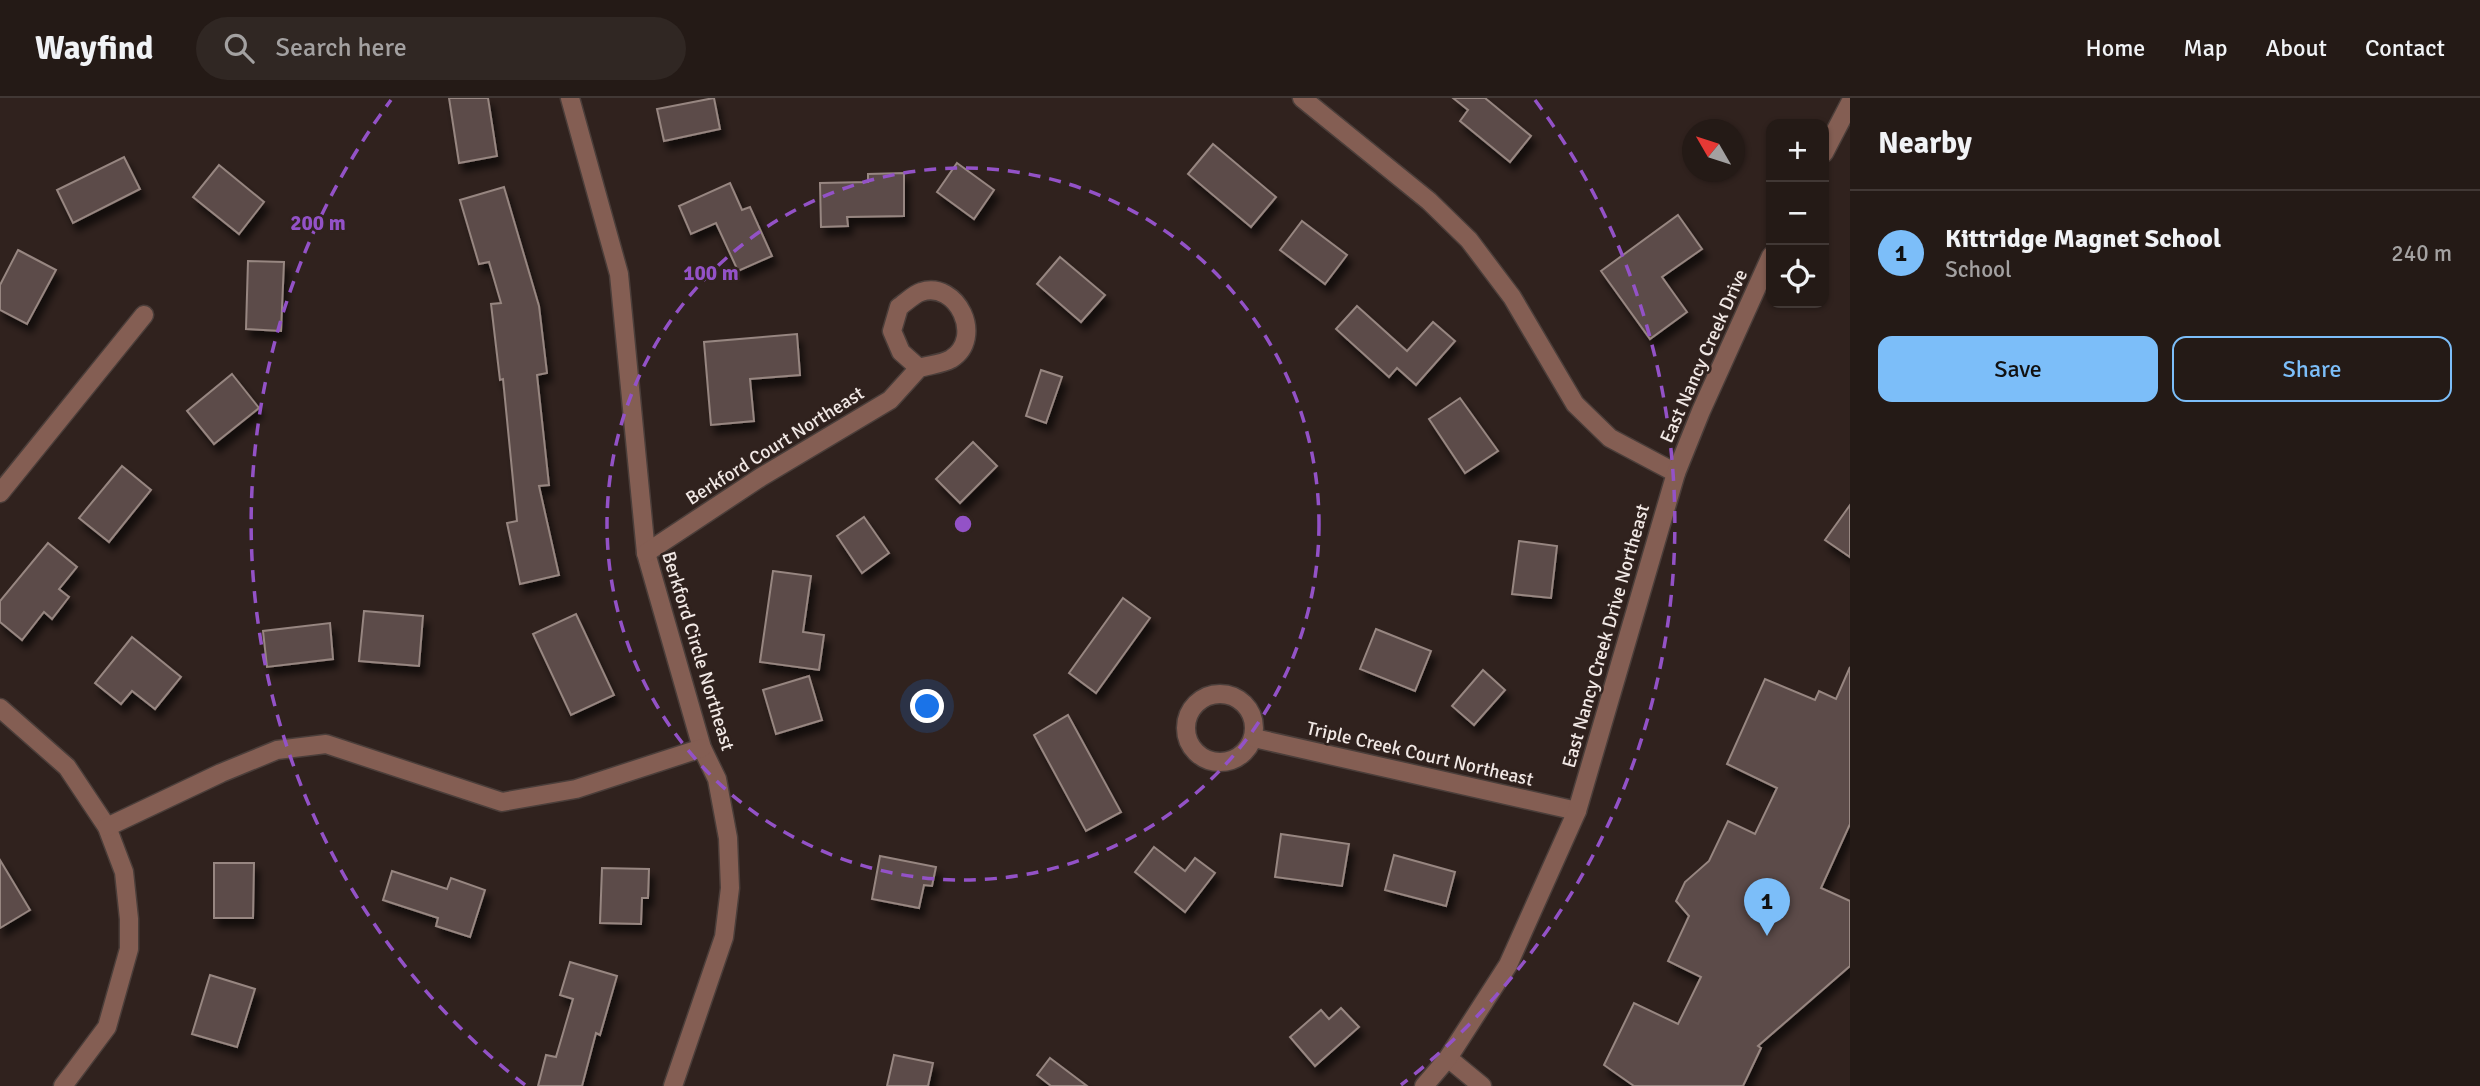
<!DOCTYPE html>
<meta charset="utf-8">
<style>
:root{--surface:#241a16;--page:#302723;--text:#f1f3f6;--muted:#a3a1a1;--line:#413835;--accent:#7cbef9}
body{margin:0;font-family:Signika,sans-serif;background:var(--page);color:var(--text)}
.controls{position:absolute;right:21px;top:21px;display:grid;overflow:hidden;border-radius:14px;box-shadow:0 2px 5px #0004}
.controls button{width:63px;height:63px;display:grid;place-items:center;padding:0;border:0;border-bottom:2px solid var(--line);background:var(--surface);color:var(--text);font:35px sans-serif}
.compass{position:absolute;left:1682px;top:21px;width:63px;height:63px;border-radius:50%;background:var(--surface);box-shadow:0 2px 5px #0004;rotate:309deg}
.you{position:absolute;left:928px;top:609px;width:24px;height:24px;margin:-18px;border:5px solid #fff;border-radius:50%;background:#1a73e8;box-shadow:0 0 0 10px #1a73e833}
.badge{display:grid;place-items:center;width:46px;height:46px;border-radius:50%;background:var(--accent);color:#111;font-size:23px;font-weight:700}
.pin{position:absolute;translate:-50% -58px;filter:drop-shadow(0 2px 4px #0008)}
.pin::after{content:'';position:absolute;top:37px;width:24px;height:21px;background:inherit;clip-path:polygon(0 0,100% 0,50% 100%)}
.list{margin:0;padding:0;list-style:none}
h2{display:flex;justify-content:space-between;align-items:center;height:91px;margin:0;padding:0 28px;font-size:30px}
h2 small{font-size:23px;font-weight:400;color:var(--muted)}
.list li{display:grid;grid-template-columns:46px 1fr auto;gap:21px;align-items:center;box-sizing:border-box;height:126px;padding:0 28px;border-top:2px solid var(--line)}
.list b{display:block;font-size:26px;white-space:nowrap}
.list p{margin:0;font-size:23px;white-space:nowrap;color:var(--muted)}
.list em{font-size:23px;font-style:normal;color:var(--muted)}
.actions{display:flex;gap:14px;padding:21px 28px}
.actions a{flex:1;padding:16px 0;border:2px solid var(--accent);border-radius:14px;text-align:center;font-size:24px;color:var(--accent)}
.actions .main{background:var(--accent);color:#111}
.icon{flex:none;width:38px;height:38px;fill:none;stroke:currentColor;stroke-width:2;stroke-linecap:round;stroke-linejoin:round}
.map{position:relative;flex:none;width:1850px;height:988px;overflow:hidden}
header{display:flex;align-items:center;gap:42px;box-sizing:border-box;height:98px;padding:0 35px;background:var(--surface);border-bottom:2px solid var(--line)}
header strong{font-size:33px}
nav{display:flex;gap:38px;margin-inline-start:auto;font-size:24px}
.search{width:490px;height:63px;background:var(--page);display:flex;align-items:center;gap:18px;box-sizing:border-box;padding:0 24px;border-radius:38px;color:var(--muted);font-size:26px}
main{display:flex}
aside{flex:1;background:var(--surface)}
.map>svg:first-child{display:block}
.building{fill:#5c4c48;stroke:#978681;stroke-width:2;filter:url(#shadow)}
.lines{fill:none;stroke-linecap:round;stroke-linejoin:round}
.street-casing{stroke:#4b3e3a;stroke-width:21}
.street{stroke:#845e53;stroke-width:18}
.ring{fill:none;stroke:#9352c7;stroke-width:3.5;stroke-dasharray:12 9}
.labels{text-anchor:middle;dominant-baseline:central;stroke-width:5;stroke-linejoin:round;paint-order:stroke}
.street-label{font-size:19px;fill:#f1e8e5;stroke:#30221e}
.centre{fill:#9352c7;stroke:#30221e;stroke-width:3.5}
.ring-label{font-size:21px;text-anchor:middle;font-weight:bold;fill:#9352c7;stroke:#30221e;stroke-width:5;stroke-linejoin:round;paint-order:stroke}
</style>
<header>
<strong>Wayfind</strong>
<div class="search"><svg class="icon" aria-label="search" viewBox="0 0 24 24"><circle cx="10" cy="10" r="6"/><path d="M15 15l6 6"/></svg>Search here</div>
<nav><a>Home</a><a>Map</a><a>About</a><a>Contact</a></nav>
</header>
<main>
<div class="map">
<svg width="1850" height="988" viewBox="0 0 1850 988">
<defs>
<filter id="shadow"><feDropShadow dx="4.5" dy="8" stdDeviation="3.5" flood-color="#0009"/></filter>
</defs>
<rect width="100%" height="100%" fill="#30221e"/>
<g class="building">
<path d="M 449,0 L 488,0 L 497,58 L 459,65 Z"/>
<path d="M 714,0 L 720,31 L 664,43 L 657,11 Z"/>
<path d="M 1453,0 L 1485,0 L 1531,38 L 1510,64 L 1460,23 L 1468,12 Z"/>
<path d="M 1213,46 L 1276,99 L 1251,129 L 1188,76 Z"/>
<path d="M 124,59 L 140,91 L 73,125 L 57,92 Z"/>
<path d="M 957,65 L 994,92 L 974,121 L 937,94 Z"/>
<path d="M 219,67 L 264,104 L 239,136 L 193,99 Z"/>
<path d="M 904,75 L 904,118 L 847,119 L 848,128 L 821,129 L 820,85 L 868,84 L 868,76 Z"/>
<path d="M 730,85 L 742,112 L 750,109 L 772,158 L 738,173 L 716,125 L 691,136 L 679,108 Z"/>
<path d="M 504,89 L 539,208 L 547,275 L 537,277 L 549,387 L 539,388 L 559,477 L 520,486 L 507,425 L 517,423 L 503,281 L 500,282 L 491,206 L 501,205 L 489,164 L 479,166 L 460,102 Z"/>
<path d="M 1678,117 L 1702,151 L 1662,179 L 1687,214 L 1650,241 L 1601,173 Z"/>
<path d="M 1302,123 L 1347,157 L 1325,186 L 1280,152 Z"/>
<path d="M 18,152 L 56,172 L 27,226 L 0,212 L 0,187 Z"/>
<path d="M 1060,159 L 1105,197 L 1081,224 L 1037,186 Z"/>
<path d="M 248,163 L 284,164 L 281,233 L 246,231 Z"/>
<path d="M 1357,208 L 1407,253 L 1433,224 L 1455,243 L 1416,287 L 1397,270 L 1389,279 L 1336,231 Z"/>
<path d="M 797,236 L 800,277 L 750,281 L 754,323 L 711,327 L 704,244 Z"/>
<path d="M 1041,272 L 1062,279 L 1046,325 L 1026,318 Z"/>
<path d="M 232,276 L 259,310 L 214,346 L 187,313 Z"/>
<path d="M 1460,300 L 1498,353 L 1465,375 L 1429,321 Z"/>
<path d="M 973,344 L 997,368 L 960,405 L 936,381 Z"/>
<path d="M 122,368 L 151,392 L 109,444 L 79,420 Z"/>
<path d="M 1850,407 L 1850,459 L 1825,442 Z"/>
<path d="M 864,419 L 889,455 L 862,475 L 837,438 Z"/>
<path d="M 1519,443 L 1557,448 L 1551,500 L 1512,496 Z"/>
<path d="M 48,445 L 77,469 L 59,491 L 69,499 L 52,521 L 44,514 L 22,542 L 0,524 L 0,503 Z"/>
<path d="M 773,473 L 811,478 L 803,534 L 824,537 L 819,572 L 760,564 Z"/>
<path d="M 1123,500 L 1150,520 L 1096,595 L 1069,575 Z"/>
<path d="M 364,513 L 423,518 L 419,568 L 359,563 Z"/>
<path d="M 576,516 L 614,597 L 571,617 L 533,536 Z"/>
<path d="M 330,525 L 333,561 L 267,569 L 263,533 Z"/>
<path d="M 1376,531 L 1431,553 L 1415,593 L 1360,571 Z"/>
<path d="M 132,539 L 181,579 L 155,611 L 132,593 L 121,606 L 95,585 Z"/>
<path d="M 1850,569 L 1850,726 L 1821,790 L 1850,803 L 1850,868 L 1758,948 L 1761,950 L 1743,988 L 1634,988 L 1604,967 L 1634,905 L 1678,926 L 1701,879 L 1668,863 L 1689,818 L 1676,803 L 1685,784 L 1709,763 L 1728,723 L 1755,736 L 1777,690 L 1727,666 L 1765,581 L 1815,602 L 1819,593 L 1836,601 Z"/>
<path d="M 1483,572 L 1505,592 L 1474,627 L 1452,608 Z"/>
<path d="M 809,578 L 822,622 L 776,636 L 763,592 Z"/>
<path d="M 1068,617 L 1121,714 L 1086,733 L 1034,637 Z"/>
<path d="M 1281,736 L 1349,746 L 1342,788 L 1275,779 Z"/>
<path d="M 1154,749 L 1185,773 L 1195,760 L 1215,775 L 1185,814 L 1135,774 Z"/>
<path d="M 1394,757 L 1455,774 L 1446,808 L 1385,792 Z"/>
<path d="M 880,758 L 936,769 L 932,788 L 924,787 L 919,810 L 872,801 Z"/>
<path d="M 0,762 L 30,812 L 0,830 Z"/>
<path d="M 214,765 L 254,765 L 253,820 L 214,820 Z"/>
<path d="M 602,770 L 649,771 L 648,800 L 642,800 L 641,826 L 600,825 Z"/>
<path d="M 392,773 L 447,791 L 451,780 L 485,792 L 470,839 L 436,828 L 438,820 L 383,802 Z"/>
<path d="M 570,864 L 617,878 L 600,937 L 596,935 L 582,988 L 538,988 L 546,957 L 556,959 L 573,901 L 560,897 Z"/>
<path d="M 210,877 L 255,891 L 237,949 L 192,936 Z"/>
<path d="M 1341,910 L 1359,929 L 1315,968 L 1290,939 L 1321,912 L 1329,921 Z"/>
<path d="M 894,957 L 933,965 L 928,988 L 887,988 Z"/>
<path d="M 1050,960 L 1087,988 L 1051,988 L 1037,977 Z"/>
</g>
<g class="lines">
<defs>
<g id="street">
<path d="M 570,0 L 619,176 L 646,455 L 702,650 L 717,681 L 728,740 L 730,790 L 724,839 L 673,988"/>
<path d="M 1302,0 L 1429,103 L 1469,142 L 1512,199 L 1575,306 L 1610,340 L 1676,375"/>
<path d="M 1824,55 L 1850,5"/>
<path d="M 0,395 L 144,217"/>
<path d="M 646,455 L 761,379 L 890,302 L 919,270 L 901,254 L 892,233 L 899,209 C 905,205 914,196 921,194 C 957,182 985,240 951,261 C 942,266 929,267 919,270"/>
<circle cx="1220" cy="630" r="34"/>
<path d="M 0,610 L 67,669 L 107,729 L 124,774 L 129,821 L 129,851 L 107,929 L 63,988"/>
<path d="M 1254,640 L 1577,713"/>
<path d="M 107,729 L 221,675 L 277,652 L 326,646 L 502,704 L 576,691 L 702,650"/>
<path d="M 1448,960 L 1482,988"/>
<path d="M 1424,988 L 1448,960 L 1508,867 L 1577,713 L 1676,375 L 1701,313 L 1771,158"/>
</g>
</defs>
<use href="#street" class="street-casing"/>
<use href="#street" class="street"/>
</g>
<g class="ring">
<circle cx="963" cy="426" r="356"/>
<path d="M525 987A712 712 0 0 1 391 2M1535 2A712 712 0 0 1 1401 987"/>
</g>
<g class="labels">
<g class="street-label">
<text transform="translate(1704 258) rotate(-66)">East Nancy Creek Drive</text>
<text transform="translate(775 348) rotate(-32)">Berkford Court Northeast</text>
<text transform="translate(1606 538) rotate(-74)">East Nancy Creek Drive Northeast</text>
<text transform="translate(698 553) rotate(73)">Berkford Circle Northeast</text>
<text transform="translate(1420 656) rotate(13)">Triple Creek Court Northeast</text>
</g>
</g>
<circle cx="963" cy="426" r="10" class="centre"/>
<g class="ring-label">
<text x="318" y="132">200 m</text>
<text x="711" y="182">100 m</text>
</g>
</svg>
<div class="controls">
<button>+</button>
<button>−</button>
<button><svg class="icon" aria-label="locate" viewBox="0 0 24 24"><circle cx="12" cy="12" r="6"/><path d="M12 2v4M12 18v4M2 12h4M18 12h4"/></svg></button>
</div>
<svg class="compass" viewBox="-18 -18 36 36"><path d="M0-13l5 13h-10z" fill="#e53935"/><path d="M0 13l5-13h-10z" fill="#a3a1a1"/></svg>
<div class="you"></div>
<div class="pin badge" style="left:1767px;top:838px">1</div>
</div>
<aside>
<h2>Nearby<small></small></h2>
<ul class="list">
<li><span class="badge">1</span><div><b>Kittridge Magnet School</b><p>School</p></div><em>240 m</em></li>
</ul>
<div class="actions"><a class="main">Save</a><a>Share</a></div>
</aside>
</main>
